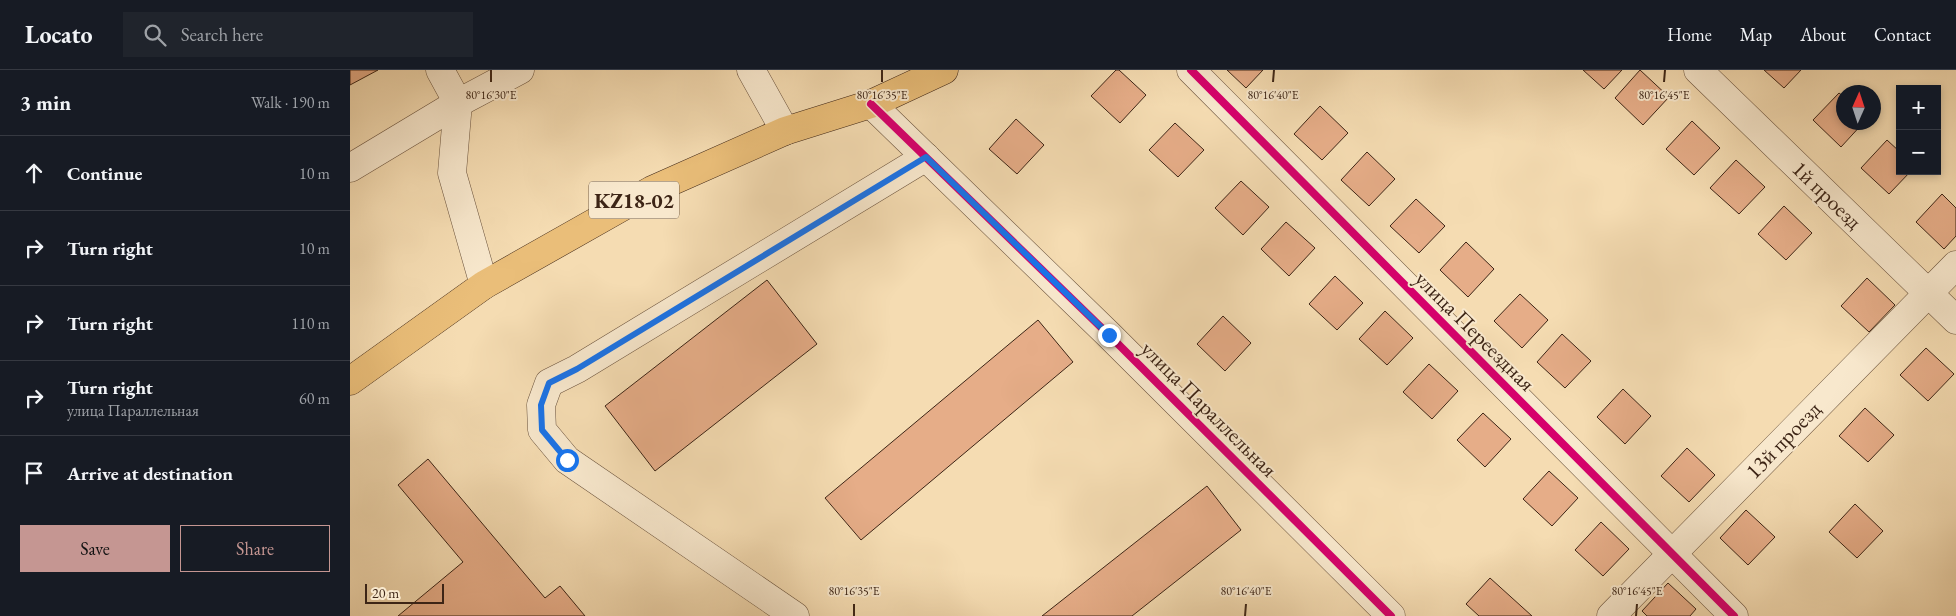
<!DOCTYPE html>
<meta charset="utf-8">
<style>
:root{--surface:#171b24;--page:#20242c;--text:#f1f3f6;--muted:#9ea1a6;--line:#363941;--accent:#c59692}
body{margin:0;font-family:"EB Garamond",serif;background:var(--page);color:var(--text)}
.controls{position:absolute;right:15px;top:15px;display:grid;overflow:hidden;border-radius:0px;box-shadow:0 2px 8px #0003}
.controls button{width:45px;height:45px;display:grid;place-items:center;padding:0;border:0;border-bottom:1px solid var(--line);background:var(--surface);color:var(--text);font:25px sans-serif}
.compass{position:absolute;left:1486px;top:15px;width:45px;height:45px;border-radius:50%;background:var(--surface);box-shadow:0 2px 8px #0003;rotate:3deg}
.scale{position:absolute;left:15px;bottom:12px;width:79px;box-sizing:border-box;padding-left:5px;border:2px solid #3d2516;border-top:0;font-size:14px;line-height:18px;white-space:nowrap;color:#3d2516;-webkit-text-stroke:4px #f8e8cd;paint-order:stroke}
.stop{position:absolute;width:15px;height:15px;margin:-11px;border:4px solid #1a73e8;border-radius:50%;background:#fff}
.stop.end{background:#1a73e8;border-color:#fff;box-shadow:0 1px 5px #0008}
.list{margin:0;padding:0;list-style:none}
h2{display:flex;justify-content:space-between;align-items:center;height:65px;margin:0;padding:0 20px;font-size:21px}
h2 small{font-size:16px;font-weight:400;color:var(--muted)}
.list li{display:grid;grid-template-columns:32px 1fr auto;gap:15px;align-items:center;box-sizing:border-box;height:75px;padding:0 20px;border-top:1px solid var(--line)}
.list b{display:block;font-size:19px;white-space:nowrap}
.list p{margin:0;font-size:16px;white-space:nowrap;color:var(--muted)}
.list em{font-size:16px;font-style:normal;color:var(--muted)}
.actions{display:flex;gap:10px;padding:15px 20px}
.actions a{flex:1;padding:11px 0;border:1px solid var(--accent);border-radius:0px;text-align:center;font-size:18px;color:var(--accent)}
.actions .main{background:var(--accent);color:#111}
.icon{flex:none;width:28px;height:28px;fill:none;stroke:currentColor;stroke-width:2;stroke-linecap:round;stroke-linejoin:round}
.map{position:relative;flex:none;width:1606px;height:546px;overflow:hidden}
header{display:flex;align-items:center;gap:30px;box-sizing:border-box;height:70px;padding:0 25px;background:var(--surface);border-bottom:1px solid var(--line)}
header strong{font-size:24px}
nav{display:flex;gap:28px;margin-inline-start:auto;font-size:18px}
.search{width:350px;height:45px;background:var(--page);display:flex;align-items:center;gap:12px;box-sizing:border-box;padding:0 18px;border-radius:0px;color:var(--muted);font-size:19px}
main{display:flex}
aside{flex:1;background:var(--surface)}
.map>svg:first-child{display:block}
.building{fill:#e6ad88;stroke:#3d2516}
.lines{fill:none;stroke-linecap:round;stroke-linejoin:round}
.minor-casing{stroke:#6b533d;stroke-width:29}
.highway-casing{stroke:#3d2516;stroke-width:29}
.minor{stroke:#f8e8cd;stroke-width:28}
.highway{stroke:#eabe79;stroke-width:28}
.cycleway-casing{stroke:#f8e8cd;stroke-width:11}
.cycleway{stroke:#d6006c;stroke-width:8}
.route{stroke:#1a73e8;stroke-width:6}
.ticks{fill:none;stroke:#3d2516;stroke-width:2}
.labels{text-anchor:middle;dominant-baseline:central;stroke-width:4;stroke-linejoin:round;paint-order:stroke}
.shield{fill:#f8e8cd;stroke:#75604d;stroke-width:1}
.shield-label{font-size:21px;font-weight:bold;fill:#3d2516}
.street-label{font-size:22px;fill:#3d2516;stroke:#f8e8cd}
.ticks-label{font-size:12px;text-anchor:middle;fill:#3d2516;stroke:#f8e8cd;stroke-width:4;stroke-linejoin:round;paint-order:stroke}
</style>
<header>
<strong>Locato</strong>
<div class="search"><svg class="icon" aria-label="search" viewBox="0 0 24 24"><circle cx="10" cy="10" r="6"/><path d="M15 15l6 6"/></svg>Search here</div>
<nav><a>Home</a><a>Map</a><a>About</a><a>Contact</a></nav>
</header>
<main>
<aside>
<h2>3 min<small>Walk · 190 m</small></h2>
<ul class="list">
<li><svg class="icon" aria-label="ahead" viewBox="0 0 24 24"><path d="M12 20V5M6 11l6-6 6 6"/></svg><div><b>Continue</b></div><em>10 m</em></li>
<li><svg class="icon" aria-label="right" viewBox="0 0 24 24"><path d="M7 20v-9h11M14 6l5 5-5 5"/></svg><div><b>Turn right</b></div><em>10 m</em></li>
<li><svg class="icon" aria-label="right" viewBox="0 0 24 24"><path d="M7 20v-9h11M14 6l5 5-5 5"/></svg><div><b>Turn right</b></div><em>110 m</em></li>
<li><svg class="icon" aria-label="right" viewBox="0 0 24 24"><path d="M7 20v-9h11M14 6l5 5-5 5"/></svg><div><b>Turn right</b><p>улица Параллельная</p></div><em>60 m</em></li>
<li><svg class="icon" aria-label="arrive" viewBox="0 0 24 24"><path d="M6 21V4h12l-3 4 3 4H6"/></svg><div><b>Arrive at destination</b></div></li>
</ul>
<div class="actions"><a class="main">Save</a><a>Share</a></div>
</aside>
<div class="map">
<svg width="1606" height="546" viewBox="0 0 1606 546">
<rect width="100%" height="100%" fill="#f5dcb2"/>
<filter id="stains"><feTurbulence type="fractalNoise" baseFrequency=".004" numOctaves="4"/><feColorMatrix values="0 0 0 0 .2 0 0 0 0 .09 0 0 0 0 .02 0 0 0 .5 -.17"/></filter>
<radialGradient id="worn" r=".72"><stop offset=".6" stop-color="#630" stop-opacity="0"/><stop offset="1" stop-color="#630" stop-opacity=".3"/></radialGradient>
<g class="building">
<path d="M 0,0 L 28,0 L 0,15 Z"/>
<path d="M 766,0 L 769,0 L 796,25 L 770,53 L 741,26 Z"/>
<path d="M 877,0 L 913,0 L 896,18 Z"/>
<path d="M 1233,0 L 1272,0 L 1254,19 Z"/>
<path d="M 1290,0 L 1319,27 L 1293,55 L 1265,28 Z"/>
<path d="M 1414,0 L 1451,0 L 1434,18 Z"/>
<path d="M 1489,23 L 1494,27 L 1494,52 L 1514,52 L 1491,77 L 1463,50 Z"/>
<path d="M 970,36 L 998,63 L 972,90 L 944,64 Z"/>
<path d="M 666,49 L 694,75 L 667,104 L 639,79 Z"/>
<path d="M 1342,51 L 1370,78 L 1344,105 L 1316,79 Z"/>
<path d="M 825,53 L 854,80 L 828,107 L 799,80 Z"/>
<path d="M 1537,70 L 1550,82 L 1550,101 L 1561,101 L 1539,124 L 1511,98 Z"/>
<path d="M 1017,82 L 1045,109 L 1019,136 L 991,110 Z"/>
<path d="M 1386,90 L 1415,117 L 1389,144 L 1360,118 Z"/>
<path d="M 891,111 L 919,137 L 893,165 L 865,138 Z"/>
<path d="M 1592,124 L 1606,138 L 1606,166 L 1594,179 L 1566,152 Z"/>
<path d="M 1066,129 L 1095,156 L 1069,183 L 1040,156 Z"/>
<path d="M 1434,136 L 1462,163 L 1436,190 L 1408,164 Z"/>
<path d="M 936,152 L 965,178 L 939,206 L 911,179 Z"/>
<path d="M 1116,172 L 1144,199 L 1118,227 L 1090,200 Z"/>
<path d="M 985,206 L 1013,233 L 987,260 L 959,234 Z"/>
<path d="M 1517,208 L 1545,235 L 1519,262 L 1491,236 Z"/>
<path d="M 417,210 L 467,274 L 305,401 L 255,336 Z"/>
<path d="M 1170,224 L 1198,250 L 1172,278 L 1144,251 Z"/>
<path d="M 1035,241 L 1063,268 L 1037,295 L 1009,269 Z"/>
<path d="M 873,246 L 901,273 L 875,301 L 847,274 Z"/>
<path d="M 688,250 L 723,292 L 511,470 L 475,428 Z"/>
<path d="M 1212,264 L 1241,291 L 1215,318 L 1187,292 Z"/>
<path d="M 1576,278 L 1604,304 L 1578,331 L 1550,305 Z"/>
<path d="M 1079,294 L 1108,321 L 1082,349 L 1053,322 Z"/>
<path d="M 1273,319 L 1301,346 L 1275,374 L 1247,347 Z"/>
<path d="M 1515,338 L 1544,365 L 1518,392 L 1489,366 Z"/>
<path d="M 1133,343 L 1161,369 L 1135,397 L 1107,370 Z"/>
<path d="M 1337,378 L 1365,405 L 1339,432 L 1311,406 Z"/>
<path d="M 78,389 L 195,528 L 210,516 L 235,546 L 48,546 L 113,492 L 48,415 Z"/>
<path d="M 1199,401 L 1228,428 L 1202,456 L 1173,429 Z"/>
<path d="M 857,416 L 891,460 L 782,546 L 692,546 Z"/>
<path d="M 1505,434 L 1533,461 L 1507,488 L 1479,462 Z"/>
<path d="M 1396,440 L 1425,467 L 1398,495 L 1370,468 Z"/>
<path d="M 1251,452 L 1279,479 L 1253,506 L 1225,480 Z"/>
<path d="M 1140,508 L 1182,546 L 1129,546 L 1116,534 Z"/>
<path d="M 1318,513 L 1346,539 L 1340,546 L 1297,546 L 1292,541 Z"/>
</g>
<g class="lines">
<defs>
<g id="minor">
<path d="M 90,0 L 108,33 L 102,103 L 134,215"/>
<path d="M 401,0 L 435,61"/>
<path d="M 841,0 L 1384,546"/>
<path d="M 1348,0 L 1606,250"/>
<path d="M 521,34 L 759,265 L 1041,546"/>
<path d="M 0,98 L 108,33 L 170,0"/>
<path d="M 445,546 L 217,390 L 192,360 L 191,335 L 199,313 L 227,299 L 576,87"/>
<path d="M 1261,546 L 1606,195"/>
</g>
<path id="highway" d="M 0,311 L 134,215 L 302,120 L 435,61 L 521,34 L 594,0"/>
</defs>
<use href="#minor" class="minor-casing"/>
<use href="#highway" class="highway-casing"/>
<use href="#minor" class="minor"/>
<use href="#highway" class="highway"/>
<defs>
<g id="cycleway">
<path d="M 841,0 L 1384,546"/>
<path d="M 521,34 L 759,265 L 1041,546"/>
</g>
</defs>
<use href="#cycleway" class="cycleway-casing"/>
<use href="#cycleway" class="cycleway"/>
</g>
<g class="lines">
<path class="route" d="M 217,390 L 192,360 L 191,335 L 199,313 L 227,299 L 576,87 L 759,265"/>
</g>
<path class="ticks" d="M 141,12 L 141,0M 532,12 L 532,0M 923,12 L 924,0M 1314,12 L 1315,0M 504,546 L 504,534M 895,546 L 896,534M 1286,546 L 1287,534"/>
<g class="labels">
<rect class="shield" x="239" y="111.5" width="90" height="37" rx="4"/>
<g class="shield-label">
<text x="284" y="130">KZ18-02</text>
</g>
<g class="street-label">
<text transform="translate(1477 125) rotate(44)">1й проезд</text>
<text transform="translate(1125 261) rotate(45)">улица Переездная</text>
<text transform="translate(859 339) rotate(45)">улица Параллельная</text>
<text transform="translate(1433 370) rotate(-46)">13й проезд</text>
</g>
</g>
<g class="ticks-label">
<text x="141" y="29">80°16'30"E</text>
<text x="532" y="29">80°16'35"E</text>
<text x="923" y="29">80°16'40"E</text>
<text x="1314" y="29">80°16'45"E</text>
<text x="504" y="525">80°16'35"E</text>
<text x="896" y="525">80°16'40"E</text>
<text x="1287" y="525">80°16'45"E</text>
</g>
<rect width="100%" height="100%" filter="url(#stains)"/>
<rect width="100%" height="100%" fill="url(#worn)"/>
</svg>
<div class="controls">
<button>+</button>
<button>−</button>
</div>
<svg class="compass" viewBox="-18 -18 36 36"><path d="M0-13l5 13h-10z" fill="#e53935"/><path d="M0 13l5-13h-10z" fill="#9ea1a6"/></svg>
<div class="scale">20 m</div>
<div class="stop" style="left:217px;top:390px"></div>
<div class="stop end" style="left:759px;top:265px"></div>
</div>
</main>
